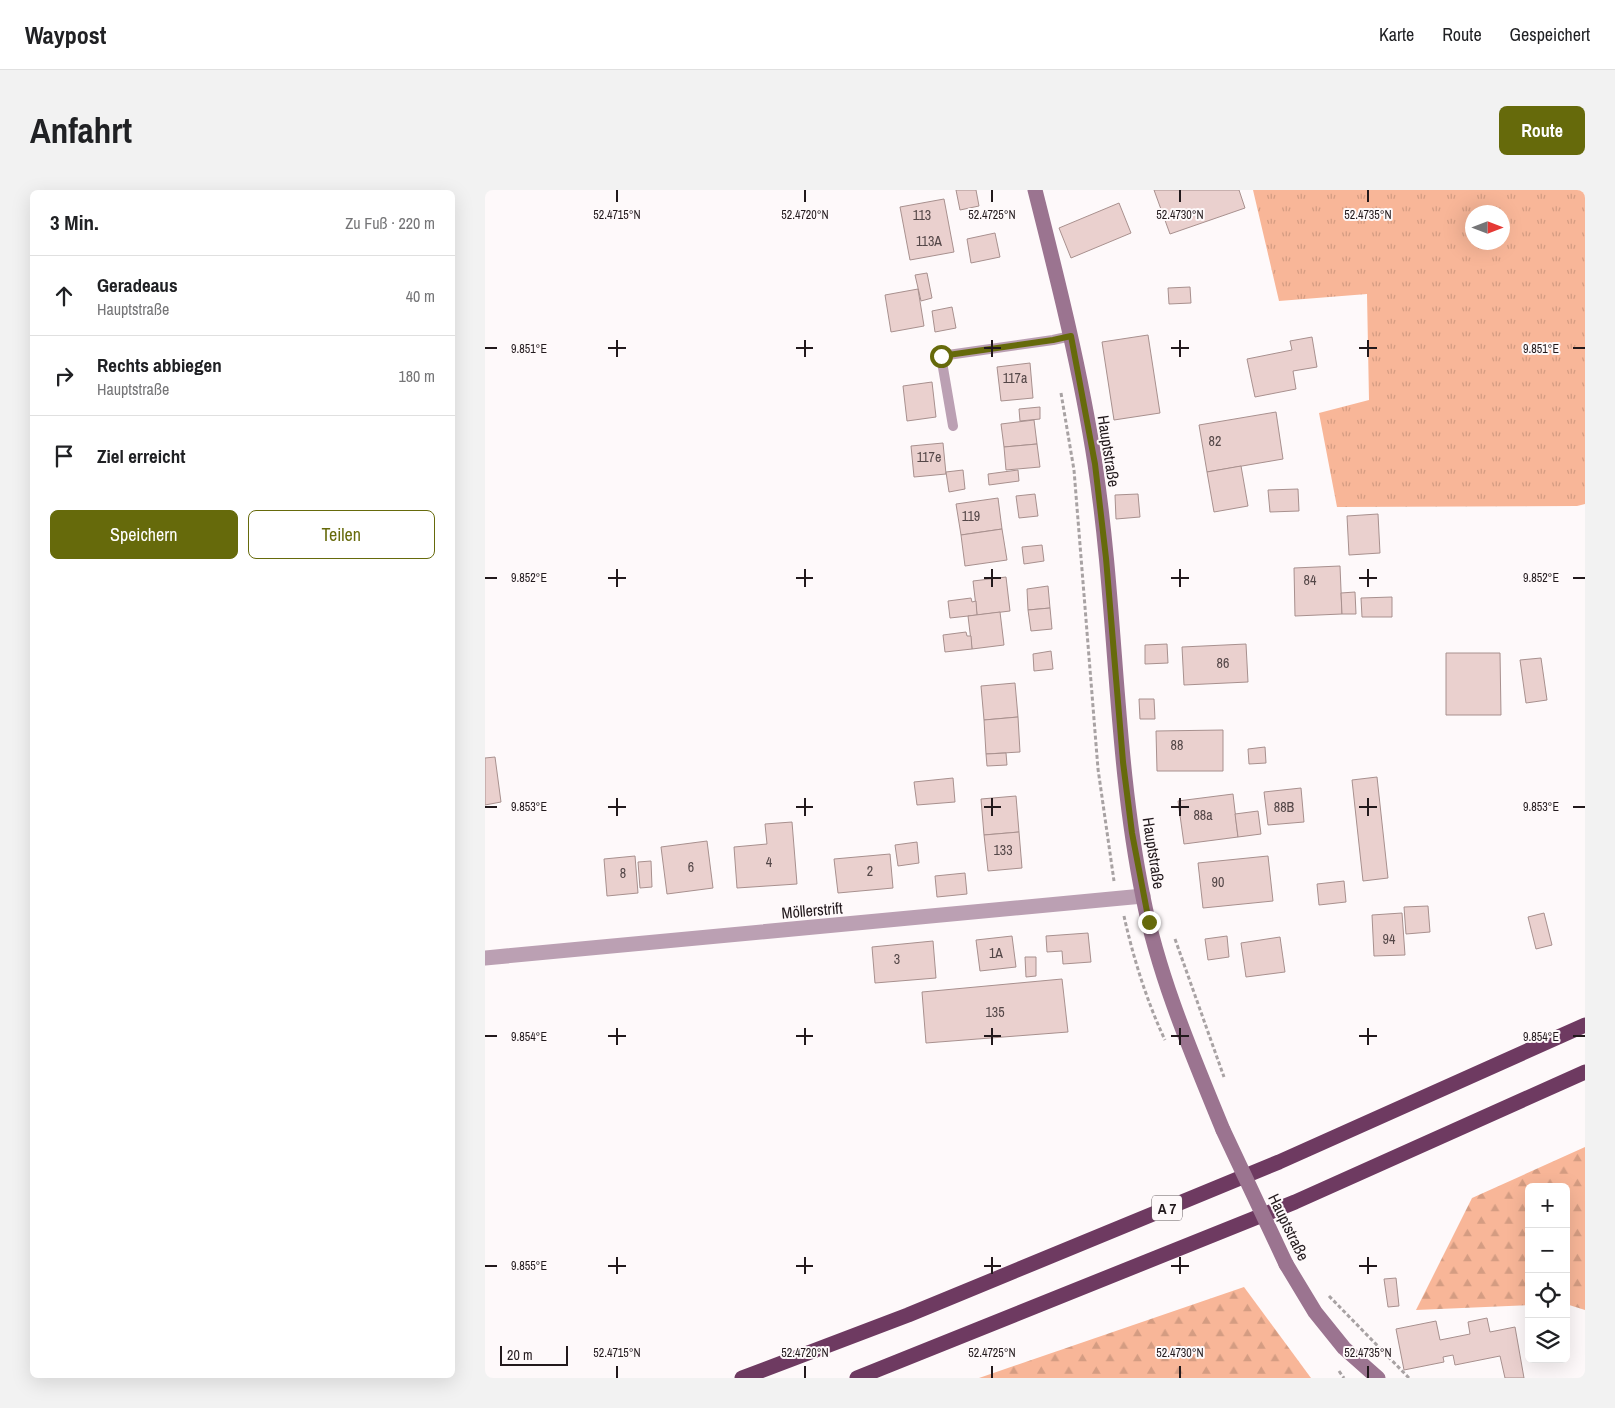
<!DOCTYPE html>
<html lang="de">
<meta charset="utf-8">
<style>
:root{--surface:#fff;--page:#f2f2f2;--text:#202124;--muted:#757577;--line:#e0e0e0;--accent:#666a0b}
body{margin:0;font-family:"Archivo Narrow",sans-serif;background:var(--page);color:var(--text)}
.controls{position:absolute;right:15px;bottom:15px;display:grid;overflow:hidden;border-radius:8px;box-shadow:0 5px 20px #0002}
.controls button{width:45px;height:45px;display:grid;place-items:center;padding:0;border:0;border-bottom:1px solid var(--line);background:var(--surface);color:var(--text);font:25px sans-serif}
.compass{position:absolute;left:980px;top:15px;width:45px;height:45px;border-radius:50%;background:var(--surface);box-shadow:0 5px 20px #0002;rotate:90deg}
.scale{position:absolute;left:15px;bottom:12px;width:68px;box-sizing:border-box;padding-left:5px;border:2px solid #22191c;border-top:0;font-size:14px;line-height:18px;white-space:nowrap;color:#22191c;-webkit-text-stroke:4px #fef9fa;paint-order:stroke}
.stop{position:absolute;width:15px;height:15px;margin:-11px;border:4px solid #666a0b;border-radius:50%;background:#fff}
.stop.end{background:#666a0b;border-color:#fff;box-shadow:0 1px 5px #0008}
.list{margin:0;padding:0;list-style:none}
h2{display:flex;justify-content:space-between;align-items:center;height:65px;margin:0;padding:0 20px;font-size:21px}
h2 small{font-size:16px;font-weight:400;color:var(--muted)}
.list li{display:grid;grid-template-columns:32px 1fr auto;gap:15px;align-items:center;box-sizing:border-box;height:80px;padding:0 20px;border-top:1px solid var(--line)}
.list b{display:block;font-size:19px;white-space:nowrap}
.list p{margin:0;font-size:16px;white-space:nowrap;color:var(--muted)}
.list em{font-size:16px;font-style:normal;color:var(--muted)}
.actions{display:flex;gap:10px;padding:15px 20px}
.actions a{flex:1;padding:11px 0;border:1px solid var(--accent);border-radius:8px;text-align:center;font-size:18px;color:var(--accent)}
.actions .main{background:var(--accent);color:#fff}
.icon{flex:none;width:28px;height:28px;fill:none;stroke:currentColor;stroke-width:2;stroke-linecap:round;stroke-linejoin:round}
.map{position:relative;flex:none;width:1100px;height:1188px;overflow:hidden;border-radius:8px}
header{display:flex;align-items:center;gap:30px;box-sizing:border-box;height:70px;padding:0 25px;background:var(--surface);border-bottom:1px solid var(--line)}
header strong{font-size:24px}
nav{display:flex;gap:28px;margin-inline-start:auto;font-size:18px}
.intro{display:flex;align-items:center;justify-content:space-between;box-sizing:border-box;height:120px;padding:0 30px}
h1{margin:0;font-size:35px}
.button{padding:12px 22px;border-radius:8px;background:var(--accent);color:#fff;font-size:18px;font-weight:700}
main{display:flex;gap:30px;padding:0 30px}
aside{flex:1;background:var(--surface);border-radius:8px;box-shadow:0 5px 20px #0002}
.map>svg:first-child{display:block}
.grass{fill:url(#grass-tufts);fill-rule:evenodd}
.forest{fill:url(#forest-firs)}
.building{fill:#ead0ce;stroke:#a8908e}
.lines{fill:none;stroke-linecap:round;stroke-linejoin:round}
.path{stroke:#a8a2a3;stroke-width:3;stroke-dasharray:4 2.5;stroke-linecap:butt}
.lane{stroke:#bba0b3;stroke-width:10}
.street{stroke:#bba0b3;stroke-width:15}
.secondary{stroke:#9b7490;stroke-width:15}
.highway{stroke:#6e3a61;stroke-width:15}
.secondary-bridge{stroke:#9b7490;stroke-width:15}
.route{stroke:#666a0b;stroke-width:6}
.ticks{fill:none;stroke:#22191c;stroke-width:2}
.labels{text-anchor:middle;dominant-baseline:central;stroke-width:4;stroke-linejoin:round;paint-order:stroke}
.number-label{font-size:14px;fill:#544748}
.shield{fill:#fef9fa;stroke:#645c5f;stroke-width:1}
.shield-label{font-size:15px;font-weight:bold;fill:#22191c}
.street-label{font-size:16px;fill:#22191c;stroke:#fef9fa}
.ticks-label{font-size:12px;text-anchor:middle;fill:#22191c;stroke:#fef9fa;stroke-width:4;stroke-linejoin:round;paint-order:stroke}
</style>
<header>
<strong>Waypost</strong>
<nav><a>Karte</a><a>Route</a><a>Gespeichert</a></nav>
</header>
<div class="intro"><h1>Anfahrt</h1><a class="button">Route</a></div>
<main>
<aside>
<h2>3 Min.<small>Zu Fuß · 220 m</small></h2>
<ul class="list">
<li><svg class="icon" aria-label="ahead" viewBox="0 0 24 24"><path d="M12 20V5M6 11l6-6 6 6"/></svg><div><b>Geradeaus</b><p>Hauptstraße</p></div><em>40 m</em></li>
<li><svg class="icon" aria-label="right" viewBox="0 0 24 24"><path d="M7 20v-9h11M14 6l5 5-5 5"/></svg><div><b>Rechts abbiegen</b><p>Hauptstraße</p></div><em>180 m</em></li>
<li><svg class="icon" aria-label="arrive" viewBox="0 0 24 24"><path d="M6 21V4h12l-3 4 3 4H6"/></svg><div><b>Ziel erreicht</b></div></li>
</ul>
<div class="actions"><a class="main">Speichern</a><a>Teilen</a></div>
</aside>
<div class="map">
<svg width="1100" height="1188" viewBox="0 0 1100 1188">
<defs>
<pattern id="grass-tufts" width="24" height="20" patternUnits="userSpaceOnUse" patternTransform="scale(1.25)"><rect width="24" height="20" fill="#f8b698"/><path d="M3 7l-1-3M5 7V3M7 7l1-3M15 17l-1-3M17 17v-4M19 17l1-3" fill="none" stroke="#d49c82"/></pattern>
<pattern id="forest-firs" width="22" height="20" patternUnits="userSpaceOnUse" patternTransform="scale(1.25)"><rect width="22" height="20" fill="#f8b698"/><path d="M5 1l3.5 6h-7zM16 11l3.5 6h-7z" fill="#d49c82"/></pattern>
</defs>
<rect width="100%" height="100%" fill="#fef9fa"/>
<path class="grass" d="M 768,0 L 1100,0 L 1100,314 L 1092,316 L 852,317 L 834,223 L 884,210 L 882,104 L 794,111 ZM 988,22 L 1018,22 L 1018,52 L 988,52 Z"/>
<g class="forest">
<path d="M 1100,957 L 1100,1120 L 1081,1114 L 1081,997 L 1044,997 L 1044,1115 L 931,1120 L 987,1008 Z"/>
<path d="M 759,1097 L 826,1188 L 494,1188 Z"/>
</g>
<g class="building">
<path d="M 471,0 L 491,0 L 494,16 L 475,20 Z"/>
<path d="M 669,0 L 754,0 L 760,18 L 685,44 Z"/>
<path d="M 459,9 L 469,62 L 425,70 L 415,17 Z"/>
<path d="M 634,13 L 646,43 L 586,68 L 574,38 Z"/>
<path d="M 510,43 L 515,67 L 486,73 L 482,49 Z"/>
<path d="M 442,83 L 447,108 L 436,111 L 430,85 Z"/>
<path d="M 705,97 L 706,113 L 684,114 L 683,98 Z"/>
<path d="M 433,99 L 439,136 L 406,142 L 400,105 Z"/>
<path d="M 467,117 L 471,138 L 450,142 L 447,121 Z"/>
<path d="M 663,145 L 675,223 L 629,230 L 617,152 Z"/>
<path d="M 827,147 L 832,177 L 808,181 L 811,199 L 770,207 L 762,169 L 807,160 L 805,151 Z"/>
<path d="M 545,173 L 548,208 L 516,211 L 512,177 Z"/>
<path d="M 447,192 L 451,227 L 422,231 L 418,196 Z"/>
<path d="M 555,217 L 555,229 L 535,231 L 534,219 Z"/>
<path d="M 791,222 L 798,269 L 722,282 L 714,235 Z"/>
<path d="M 549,230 L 552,254 L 519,257 L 516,234 Z"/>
<path d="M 458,253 L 461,284 L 429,287 L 426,256 Z"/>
<path d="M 552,254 L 555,277 L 521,280 L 519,257 Z"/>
<path d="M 756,276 L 763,316 L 729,322 L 722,282 Z"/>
<path d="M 478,280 L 480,299 L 464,302 L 461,282 Z"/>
<path d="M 533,280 L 534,291 L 504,295 L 503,284 Z"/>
<path d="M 813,299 L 814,321 L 785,322 L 783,300 Z"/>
<path d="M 550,304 L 553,326 L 534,328 L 531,306 Z"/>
<path d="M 653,304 L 655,327 L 631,329 L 630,305 Z"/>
<path d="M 513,308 L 517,339 L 476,345 L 471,314 Z"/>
<path d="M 893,324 L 895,363 L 864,365 L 862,326 Z"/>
<path d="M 517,339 L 522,370 L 480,376 L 476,345 Z"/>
<path d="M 557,355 L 559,371 L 539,374 L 537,357 Z"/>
<path d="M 855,376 L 857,424 L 810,426 L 809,378 Z"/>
<path d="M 521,387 L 525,421 L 492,425 L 488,391 Z"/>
<path d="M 563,396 L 565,418 L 543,420 L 542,399 Z"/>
<path d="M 870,402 L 871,424 L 857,424 L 856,403 Z"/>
<path d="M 907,407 L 907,427 L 877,427 L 876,408 Z"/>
<path d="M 486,408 L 487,412 L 491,411 L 492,425 L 465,428 L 463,411 Z"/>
<path d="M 565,418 L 567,439 L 546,441 L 543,420 Z"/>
<path d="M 515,422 L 519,455 L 487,459 L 483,426 Z"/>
<path d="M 481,442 L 482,446 L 486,446 L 487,459 L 460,462 L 458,445 Z"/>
<path d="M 682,454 L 683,473 L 660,474 L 660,455 Z"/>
<path d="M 761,454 L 763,492 L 699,495 L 697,457 Z"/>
<path d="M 566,461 L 568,479 L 549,481 L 548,464 Z"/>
<path d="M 961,463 L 1015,463 L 1016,525 L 961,525 Z"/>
<path d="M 1056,468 L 1062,510 L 1041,513 L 1035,470 Z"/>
<path d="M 530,493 L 533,527 L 499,530 L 496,496 Z"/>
<path d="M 654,509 L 669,509 L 670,529 L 655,529 Z"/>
<path d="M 533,527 L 535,562 L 501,564 L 499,530 Z"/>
<path d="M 738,540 L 738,581 L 672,581 L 671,541 Z"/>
<path d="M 780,557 L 781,573 L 764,574 L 763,559 Z"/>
<path d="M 521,563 L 522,575 L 502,576 L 501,564 Z"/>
<path d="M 10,567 L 16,612 L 0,615 L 0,568 Z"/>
<path d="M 892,587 L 903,688 L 878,691 L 867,590 Z"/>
<path d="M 468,588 L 470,612 L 432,615 L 429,592 Z"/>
<path d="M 816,598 L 819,632 L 783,635 L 779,602 Z"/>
<path d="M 748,604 L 753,647 L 699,654 L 693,611 Z"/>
<path d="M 531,606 L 534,642 L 499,645 L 496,609 Z"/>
<path d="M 773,621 L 776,644 L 753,647 L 750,624 Z"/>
<path d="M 307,632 L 312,694 L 252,698 L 249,657 L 282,654 L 280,634 Z"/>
<path d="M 534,642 L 537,678 L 503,681 L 499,645 Z"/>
<path d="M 222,651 L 228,698 L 182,704 L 176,657 Z"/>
<path d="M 432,652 L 434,673 L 413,676 L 410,655 Z"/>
<path d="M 405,664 L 408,698 L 353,703 L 349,669 Z"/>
<path d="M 150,666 L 153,703 L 122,706 L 119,669 Z"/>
<path d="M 783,666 L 788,711 L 718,718 L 713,673 Z"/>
<path d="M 166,671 L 167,697 L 155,698 L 153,672 Z"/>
<path d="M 480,683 L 482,704 L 452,707 L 450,686 Z"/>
<path d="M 859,691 L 861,712 L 834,715 L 832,694 Z"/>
<path d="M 943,716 L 945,742 L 921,744 L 919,717 Z"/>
<path d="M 917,723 L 920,765 L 889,766 L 887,725 Z"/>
<path d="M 1059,723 L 1067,755 L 1051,759 L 1043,727 Z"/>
<path d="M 603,743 L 606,772 L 578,774 L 577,761 L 562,762 L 561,746 Z"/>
<path d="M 527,746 L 531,777 L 495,781 L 491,750 Z"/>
<path d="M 742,746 L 744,767 L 723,770 L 720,749 Z"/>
<path d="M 795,747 L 800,782 L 761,787 L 756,753 Z"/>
<path d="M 448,751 L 451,788 L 390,793 L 387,757 Z"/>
<path d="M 540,767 L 551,767 L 551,786 L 541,787 Z"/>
<path d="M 577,789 L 583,842 L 441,853 L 437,802 Z"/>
<path d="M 911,1088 L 914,1116 L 903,1117 L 899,1089 Z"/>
<path d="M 1002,1128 L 1005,1142 L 1030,1137 L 1039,1188 L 1020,1188 L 1015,1166 L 970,1175 L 968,1165 L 958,1167 L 959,1172 L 919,1180 L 911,1139 L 951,1131 L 955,1150 L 985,1144 L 983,1132 Z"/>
</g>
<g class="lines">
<g class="path">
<path d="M 576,203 L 589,280 L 613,579 L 629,691"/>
<path d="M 639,726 C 648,767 662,812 680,850"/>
<path d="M 690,749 L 739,887"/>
<path d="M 844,1106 L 924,1188"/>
<path d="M 854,1181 L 859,1188"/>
</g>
<path class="lane" d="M 468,236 L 456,166 L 568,150 L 586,146"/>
<path class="street" d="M 0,768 L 658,706"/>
<g class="secondary">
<path d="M 550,0 C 573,91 596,182 610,274 C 632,418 629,565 658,707 C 674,788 707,864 738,940"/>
<path d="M 801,1074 L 830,1122 L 859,1158 L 893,1188"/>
</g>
<g class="highway">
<path d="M 257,1188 L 423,1125 L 794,972 L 1100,835"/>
<path d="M 372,1188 L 810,1012 L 1100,882"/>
</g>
<path class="secondary-bridge" d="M 738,940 L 801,1074"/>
</g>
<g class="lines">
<path class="route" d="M 456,166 L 568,150 L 586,146 L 610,274 L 621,368 L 638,572 L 647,643 L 664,732"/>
</g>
<path class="ticks" d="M 132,0 L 132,12M 320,0 L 320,12M 507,0 L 507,12M 695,0 L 695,12M 883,0 L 883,12M 132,150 L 132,167M 320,150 L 320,167M 507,150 L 507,167M 695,150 L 695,167M 883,150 L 883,167M 0,158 L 12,158M 123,158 L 141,158M 311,158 L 328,158M 499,158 L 516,158M 686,158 L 704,158M 874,158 L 892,158M 1088,158 L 1100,158M 132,379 L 132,397M 320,379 L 320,397M 507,379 L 507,397M 695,379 L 695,397M 883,379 L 883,397M 0,388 L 12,388M 123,388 L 141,388M 311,388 L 328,388M 499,388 L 516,388M 686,388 L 704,388M 874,388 L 892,388M 1088,388 L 1100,388M 132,608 L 132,626M 320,608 L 320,626M 507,608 L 507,626M 695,608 L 695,626M 883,608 L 883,626M 0,617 L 12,617M 123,617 L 141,617M 311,617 L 328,617M 499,617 L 516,617M 686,617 L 704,617M 874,617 L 892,617M 1088,617 L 1100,617M 132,838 L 132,855M 320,838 L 320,855M 507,838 L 507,855M 695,838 L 695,855M 883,838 L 883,855M 0,846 L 12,846M 123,846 L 141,846M 311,846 L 328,846M 499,846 L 516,846M 686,846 L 704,846M 874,846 L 892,846M 1088,846 L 1100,846M 132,1067 L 132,1084M 320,1067 L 320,1084M 507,1067 L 507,1084M 695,1067 L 695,1084M 883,1067 L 883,1084M 0,1076 L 12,1076M 123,1076 L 141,1076M 311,1076 L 328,1076M 499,1076 L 516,1076M 686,1076 L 704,1076M 874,1076 L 892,1076M 132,1176 L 132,1188M 320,1176 L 320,1188M 507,1176 L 507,1188M 695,1176 L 695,1188M 883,1176 L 883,1188"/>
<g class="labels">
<g class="number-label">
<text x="437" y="25">113</text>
<text x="444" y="51">113A</text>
<text x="530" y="188">117a</text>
<text x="730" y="251">82</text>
<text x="444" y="267">117e</text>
<text x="486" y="326">119</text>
<text x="825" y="390">84</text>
<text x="738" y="473">86</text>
<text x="692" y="555">88</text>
<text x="799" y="617">88B</text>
<text x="718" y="625">88a</text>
<text x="518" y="660">133</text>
<text x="284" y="672">4</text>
<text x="206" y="677">6</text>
<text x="385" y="681">2</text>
<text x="138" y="683">8</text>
<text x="733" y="692">90</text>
<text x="904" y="749">94</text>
<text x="511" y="763">1A</text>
<text x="412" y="769">3</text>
<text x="510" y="822">135</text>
</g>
<rect class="shield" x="667" y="1005.5" width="30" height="25" rx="4"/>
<g class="shield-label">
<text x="682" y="1018">A 7</text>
</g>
<g class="street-label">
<text transform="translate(624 261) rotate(81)">Hauptstraße</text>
<text transform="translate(669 663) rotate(81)">Hauptstraße</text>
<text transform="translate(327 720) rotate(-5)">Möllerstrift</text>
<text transform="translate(804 1037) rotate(64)">Hauptstraße</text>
</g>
</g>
<g class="ticks-label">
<text x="132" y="29">52.4715°N</text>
<text x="320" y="29">52.4720°N</text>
<text x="507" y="29">52.4725°N</text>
<text x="695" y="29">52.4730°N</text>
<text x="883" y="29">52.4735°N</text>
<text x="1056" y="163">9.851°E</text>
<text x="44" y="163">9.851°E</text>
<text x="44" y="392">9.852°E</text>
<text x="1056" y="392">9.852°E</text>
<text x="1056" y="621">9.853°E</text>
<text x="44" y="621">9.853°E</text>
<text x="44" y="851">9.854°E</text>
<text x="1056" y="851">9.854°E</text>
<text x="44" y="1080">9.855°E</text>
<text x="132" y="1167">52.4715°N</text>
<text x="320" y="1167">52.4720°N</text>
<text x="507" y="1167">52.4725°N</text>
<text x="695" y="1167">52.4730°N</text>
<text x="883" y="1167">52.4735°N</text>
</g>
</svg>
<div class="controls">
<button>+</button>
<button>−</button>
<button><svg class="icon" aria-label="locate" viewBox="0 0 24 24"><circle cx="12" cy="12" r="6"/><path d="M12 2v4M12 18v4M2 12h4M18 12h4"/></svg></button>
<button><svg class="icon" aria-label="layers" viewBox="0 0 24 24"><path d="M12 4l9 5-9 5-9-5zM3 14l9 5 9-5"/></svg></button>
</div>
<svg class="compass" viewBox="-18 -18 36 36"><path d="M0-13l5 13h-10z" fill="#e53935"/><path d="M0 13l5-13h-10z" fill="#757577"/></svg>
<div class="scale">20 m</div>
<div class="stop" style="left:456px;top:166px"></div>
<div class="stop end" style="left:664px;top:732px"></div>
</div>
</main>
